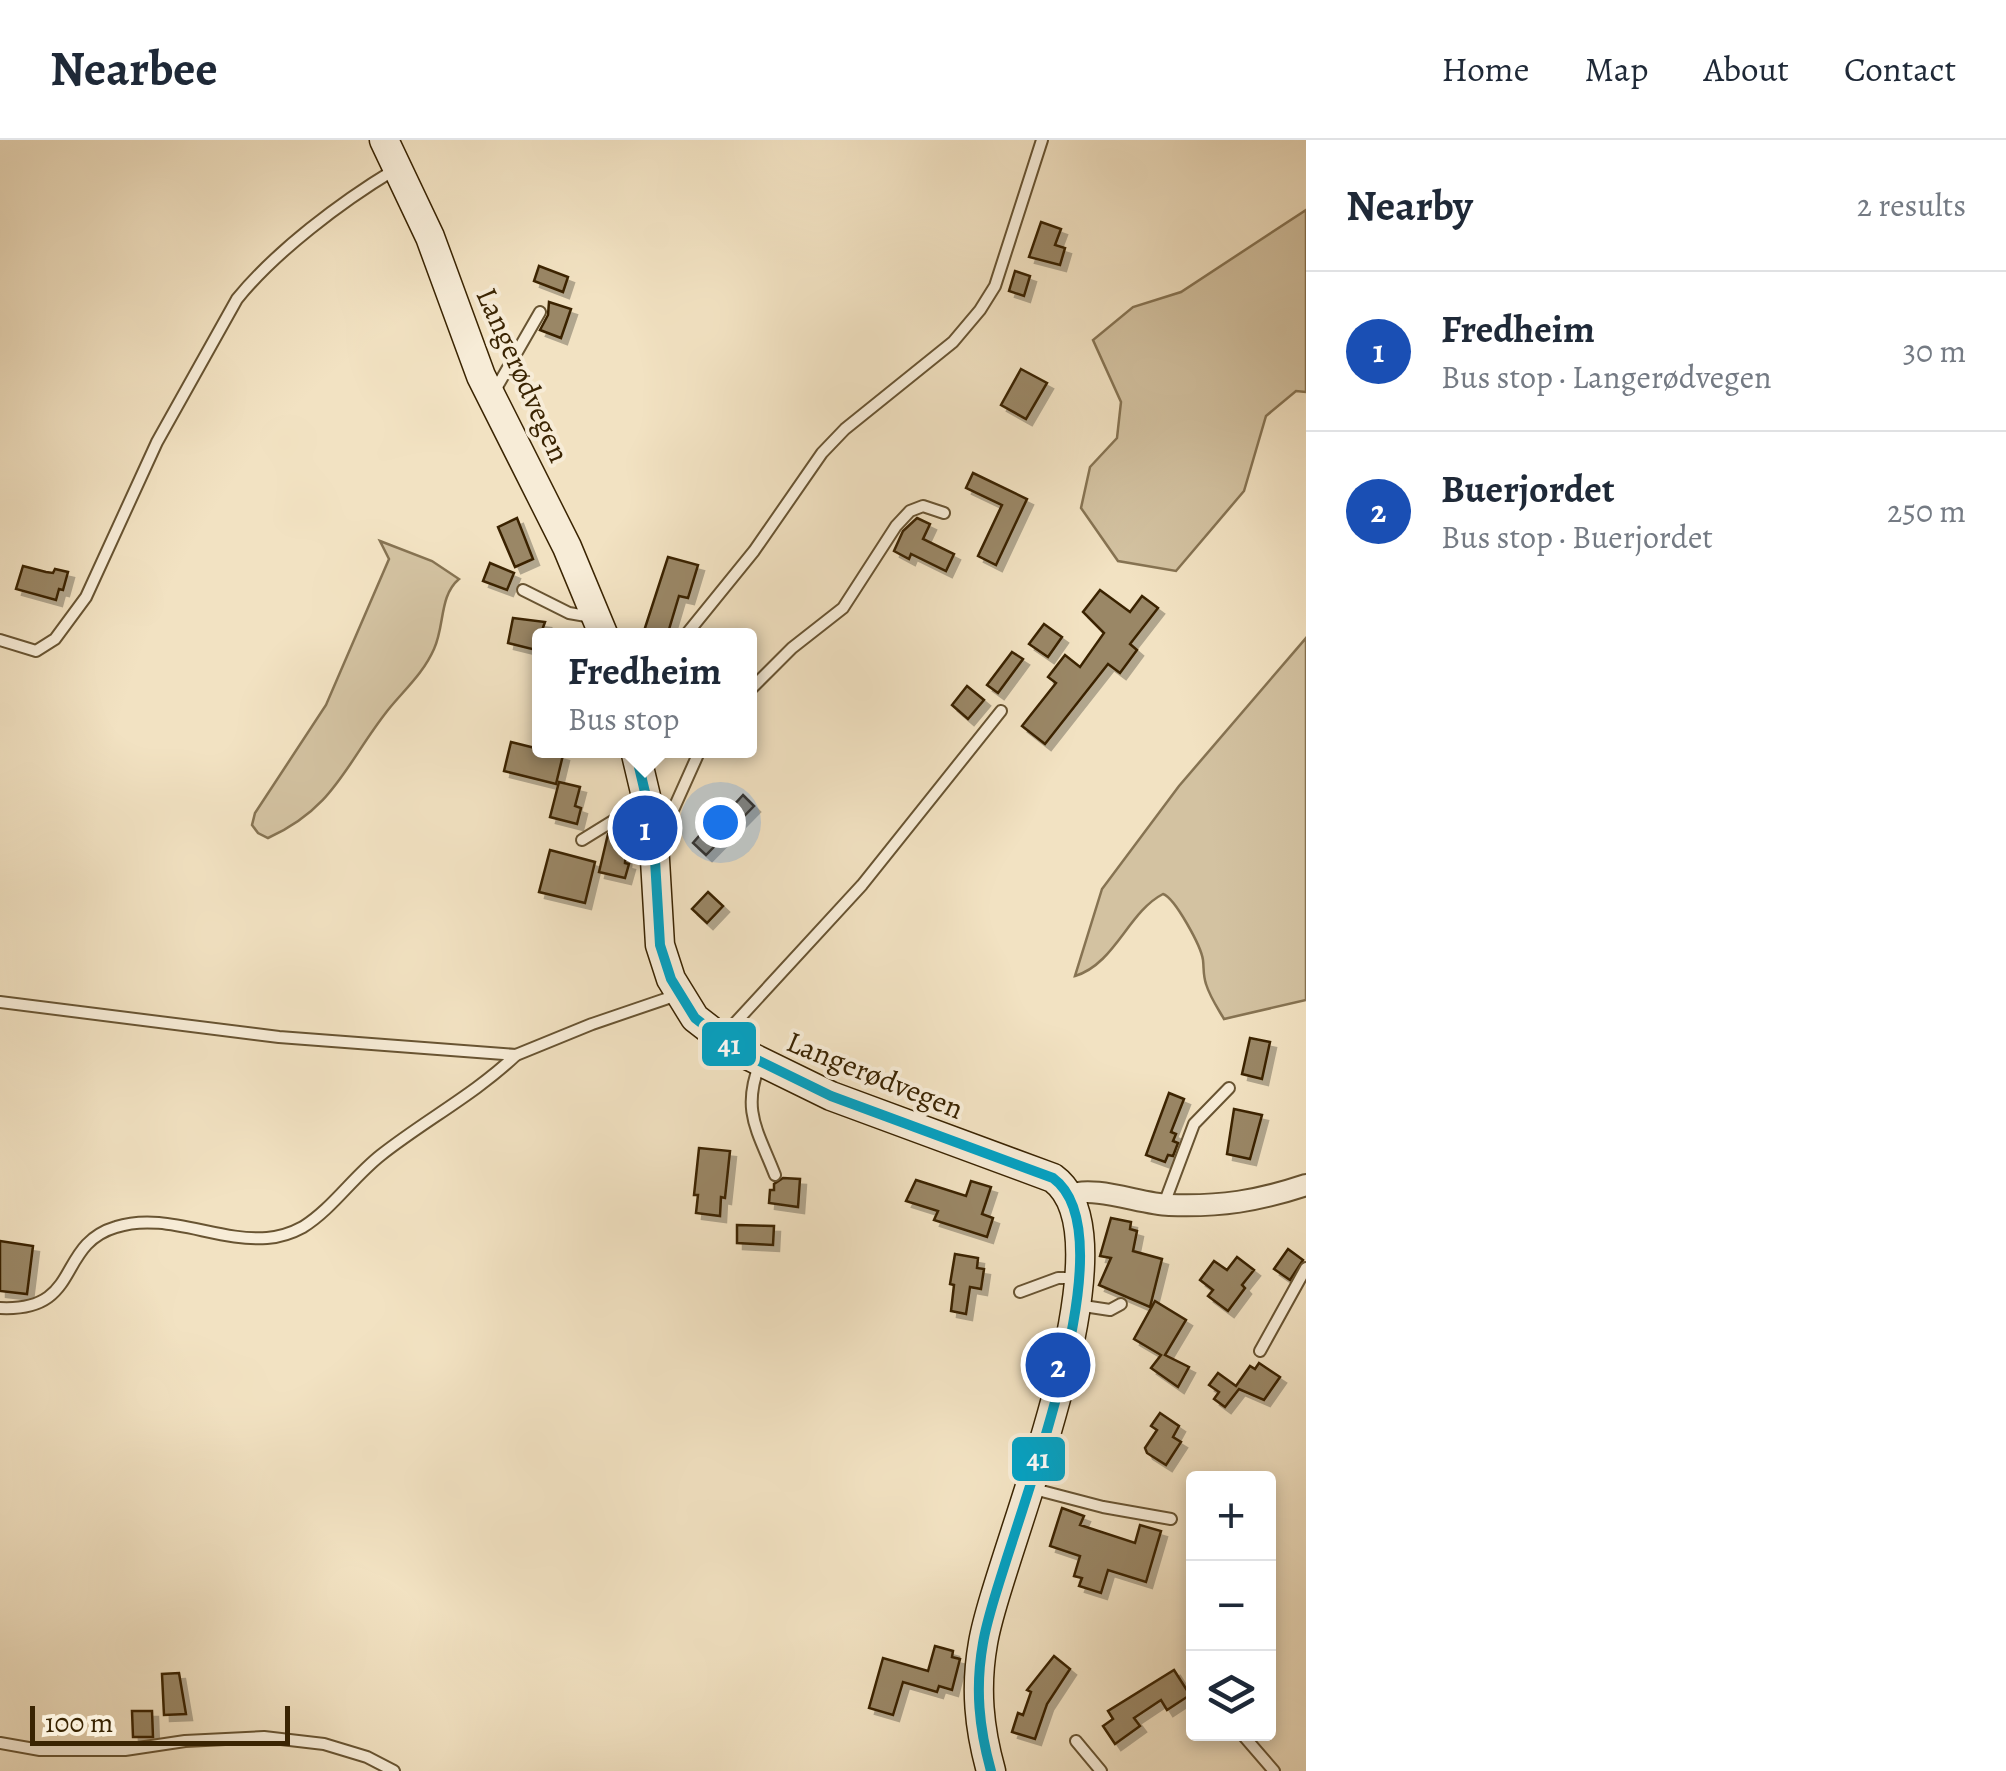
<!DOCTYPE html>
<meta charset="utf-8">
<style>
:root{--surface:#fff;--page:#f2f2f3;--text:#1f2937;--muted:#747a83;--line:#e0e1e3;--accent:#8f2418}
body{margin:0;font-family:Alegreya,serif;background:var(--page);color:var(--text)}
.controls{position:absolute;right:30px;bottom:30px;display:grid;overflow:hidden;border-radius:10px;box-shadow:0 5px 15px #0003}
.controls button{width:90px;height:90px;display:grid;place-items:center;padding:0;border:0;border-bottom:2px solid var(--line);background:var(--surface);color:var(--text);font:50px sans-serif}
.scale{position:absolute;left:30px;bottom:25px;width:260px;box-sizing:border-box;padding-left:10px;border:5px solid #3a2402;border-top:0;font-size:28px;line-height:35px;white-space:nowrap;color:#3a2402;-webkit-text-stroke:8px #f7ecd7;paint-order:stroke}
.you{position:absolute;left:720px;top:682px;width:35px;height:35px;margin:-25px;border:8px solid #fff;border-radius:50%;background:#1a73e8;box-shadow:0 0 0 15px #1a73e833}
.badge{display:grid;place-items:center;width:65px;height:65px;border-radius:50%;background:var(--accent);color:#fff;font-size:32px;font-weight:700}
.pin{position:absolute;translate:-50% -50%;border:5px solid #fff;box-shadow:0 2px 10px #0006}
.popup{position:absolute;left:532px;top:488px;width:225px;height:130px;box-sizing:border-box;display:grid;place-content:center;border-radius:10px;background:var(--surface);filter:drop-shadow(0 2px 8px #0005);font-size:32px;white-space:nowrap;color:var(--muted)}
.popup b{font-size:38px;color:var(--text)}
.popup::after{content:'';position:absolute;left:50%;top:100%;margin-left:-20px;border:20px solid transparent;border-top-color:var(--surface)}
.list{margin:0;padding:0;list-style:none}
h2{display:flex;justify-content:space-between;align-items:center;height:130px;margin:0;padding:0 40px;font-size:42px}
h2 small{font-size:32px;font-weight:400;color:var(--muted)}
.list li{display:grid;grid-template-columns:65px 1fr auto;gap:30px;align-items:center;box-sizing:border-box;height:160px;padding:0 40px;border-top:2px solid var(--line)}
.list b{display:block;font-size:38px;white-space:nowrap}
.list p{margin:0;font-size:32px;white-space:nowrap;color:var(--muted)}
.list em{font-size:32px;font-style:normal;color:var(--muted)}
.icon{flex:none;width:55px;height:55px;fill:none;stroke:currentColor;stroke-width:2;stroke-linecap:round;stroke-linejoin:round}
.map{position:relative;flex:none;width:1306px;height:1631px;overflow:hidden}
header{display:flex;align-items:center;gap:60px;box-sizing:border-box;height:140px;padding:0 50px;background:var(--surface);border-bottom:2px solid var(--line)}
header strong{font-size:48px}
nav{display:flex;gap:55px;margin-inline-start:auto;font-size:35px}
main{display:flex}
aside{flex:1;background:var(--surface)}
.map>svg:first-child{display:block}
.green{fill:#d3c2a1;stroke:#867352;stroke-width:2.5}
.building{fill:#9a8766;stroke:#3a2402;stroke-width:2.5;filter:url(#shadow)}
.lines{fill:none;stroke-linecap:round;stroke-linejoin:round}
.service-casing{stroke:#685432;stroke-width:14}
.minor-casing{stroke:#685432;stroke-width:24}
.secondary-casing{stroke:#3a2402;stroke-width:31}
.service{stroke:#f7ecd7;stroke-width:10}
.minor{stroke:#f7ecd7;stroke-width:20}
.secondary{stroke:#f7ecd7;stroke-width:28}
.bus-1-casing{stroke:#f7ecd7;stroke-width:18}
.bus-1{stroke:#03a2c4;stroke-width:10}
.labels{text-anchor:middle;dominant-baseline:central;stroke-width:8;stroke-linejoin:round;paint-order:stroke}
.street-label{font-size:30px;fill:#3a2402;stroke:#f7ecd7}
.line-badge{stroke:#f7ecd7;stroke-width:4}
.badge-label{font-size:28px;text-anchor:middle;font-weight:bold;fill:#fff}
</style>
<header>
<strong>Nearbee</strong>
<nav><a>Home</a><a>Map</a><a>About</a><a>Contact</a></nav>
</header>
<main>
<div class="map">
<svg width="1306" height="1631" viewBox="0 0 1306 1631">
<defs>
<filter id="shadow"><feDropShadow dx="6" dy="6" stdDeviation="0" flood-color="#0004"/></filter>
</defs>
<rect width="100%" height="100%" fill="#f2e2c2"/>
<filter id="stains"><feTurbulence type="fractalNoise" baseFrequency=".002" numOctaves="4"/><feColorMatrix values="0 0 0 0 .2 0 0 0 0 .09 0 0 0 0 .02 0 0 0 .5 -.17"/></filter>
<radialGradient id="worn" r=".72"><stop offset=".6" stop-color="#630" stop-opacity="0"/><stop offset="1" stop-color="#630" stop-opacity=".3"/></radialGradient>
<g class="green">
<path d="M 1306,70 L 1306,252 L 1296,251 L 1266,276 L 1244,351 L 1176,431 L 1118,421 L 1081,368 L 1090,327 L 1117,298 L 1121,262 L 1093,200 L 1133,167 L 1181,152 Z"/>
<path d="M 380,401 L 432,421 L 459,439 C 439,456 445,485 434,509 C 423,534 404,550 388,570 C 346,623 335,668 268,698 L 258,693 L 252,685 L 255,673 L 326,565 L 389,419 Z"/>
<path d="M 1306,498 L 1306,860 L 1224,879 C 1217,867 1210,857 1206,844 C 1203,835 1204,829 1203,820 C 1201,806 1175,758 1163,754 C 1128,772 1115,824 1075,836 L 1102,749 L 1179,646 Z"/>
</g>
<g class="building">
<path d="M 1041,82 L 1061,89 L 1055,105 L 1065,108 L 1060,125 L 1029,117 Z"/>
<path d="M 539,126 L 568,137 L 563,152 L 534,141 Z"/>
<path d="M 1015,131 L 1030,136 L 1024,156 L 1009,151 Z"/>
<path d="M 549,162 L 571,169 L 561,198 L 540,190 L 548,175 Z"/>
<path d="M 1021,229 L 1047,243 L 1026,279 L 1001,265 Z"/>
<path d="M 973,333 L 1027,359 L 996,425 L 978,416 L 1002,365 L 966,348 Z"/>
<path d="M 517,378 L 533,419 L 515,427 L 498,387 Z"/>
<path d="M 917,378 L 930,384 L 923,399 L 954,414 L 946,431 L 911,414 L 909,419 L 894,411 L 903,391 Z"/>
<path d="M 668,417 L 698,425 L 688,458 L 679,456 L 667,496 L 660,496 L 644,491 Z"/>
<path d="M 490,423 L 514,433 L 507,450 L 483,441 Z"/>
<path d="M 23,426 L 46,432 L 53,433 L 55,429 L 68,432 L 63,450 L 59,449 L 56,460 L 16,449 Z"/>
<path d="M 1100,450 L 1130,472 L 1142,456 L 1158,468 L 1130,504 L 1137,510 L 1120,533 L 1108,524 L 1045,604 L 1022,586 L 1056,543 L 1048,537 L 1065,515 L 1080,527 L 1104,493 L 1083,472 Z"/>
<path d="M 513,478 L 545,482 L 540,496 L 540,511 L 508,503 Z"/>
<path d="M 1044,484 L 1062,497 L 1048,517 L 1029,504 Z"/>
<path d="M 1012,512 L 1023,519 L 998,553 L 987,545 Z"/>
<path d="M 967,546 L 984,560 L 968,579 L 952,565 Z"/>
<path d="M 511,602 L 563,615 L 556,644 L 504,631 Z"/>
<path d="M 559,642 L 580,647 L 575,666 L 581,668 L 577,684 L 550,677 Z"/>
<path d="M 743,655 L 754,666 L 706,715 L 693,703 L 718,674 L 722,678 Z"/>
<path d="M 612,692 L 627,695 L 625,723 L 629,724 L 625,738 L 599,732 L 608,694 Z"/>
<path d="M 550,710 L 595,722 L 585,763 L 539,752 Z"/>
<path d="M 708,752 L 723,766 L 707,783 L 692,769 Z"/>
<path d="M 1250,898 L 1270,902 L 1262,939 L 1242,934 Z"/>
<path d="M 1169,953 L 1184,959 L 1171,992 L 1176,994 L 1173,1001 L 1178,1003 L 1173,1016 L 1168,1015 L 1165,1022 L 1146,1015 Z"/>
<path d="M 1234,969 L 1262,975 L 1250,1019 L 1227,1014 Z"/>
<path d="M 699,1008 L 730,1011 L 725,1058 L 721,1057 L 720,1076 L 696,1073 L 698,1055 L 694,1055 Z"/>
<path d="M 783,1038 L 800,1039 L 798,1067 L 769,1063 L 770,1050 L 774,1050 L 774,1044 Z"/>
<path d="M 916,1040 L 966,1056 L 971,1041 L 991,1047 L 982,1074 L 993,1078 L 987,1097 L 934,1080 L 938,1071 L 906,1061 Z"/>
<path d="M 1111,1078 L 1131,1082 L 1130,1089 L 1137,1091 L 1133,1111 L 1162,1119 L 1150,1167 L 1099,1145 L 1111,1118 L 1100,1116 Z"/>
<path d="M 737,1085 L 774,1086 L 773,1105 L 737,1103 Z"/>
<path d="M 0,1101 L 33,1106 L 27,1154 L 0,1151 Z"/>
<path d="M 1288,1109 L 1303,1120 L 1290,1140 L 1274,1129 Z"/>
<path d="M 955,1114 L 978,1118 L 977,1128 L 984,1129 L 981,1149 L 970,1147 L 966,1174 L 951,1171 L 954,1145 L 950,1144 Z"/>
<path d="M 1237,1117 L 1254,1130 L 1242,1145 L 1245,1148 L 1228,1171 L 1208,1156 L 1213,1150 L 1200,1140 L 1214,1121 L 1227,1130 Z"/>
<path d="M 1155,1161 L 1186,1180 L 1165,1215 L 1189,1227 L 1178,1247 L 1151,1228 L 1161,1215 L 1134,1199 Z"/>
<path d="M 1259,1223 L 1280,1237 L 1264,1260 L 1239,1249 L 1225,1267 L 1214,1259 L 1219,1252 L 1209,1245 L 1218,1233 L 1236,1246 L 1250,1226 L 1255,1229 Z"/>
<path d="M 1160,1273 L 1179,1286 L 1173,1297 L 1181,1302 L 1166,1325 L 1147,1313 L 1145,1308 L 1157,1290 L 1151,1286 Z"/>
<path d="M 1062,1368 L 1084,1376 L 1080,1385 L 1135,1403 L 1140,1385 L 1161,1391 L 1146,1442 L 1108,1430 L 1101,1453 L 1079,1446 L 1082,1438 L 1074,1436 L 1080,1416 L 1050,1406 Z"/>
<path d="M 935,1506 L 953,1511 L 952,1517 L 960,1519 L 952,1550 L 939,1546 L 937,1552 L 903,1542 L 893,1575 L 869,1568 L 883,1518 L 928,1531 Z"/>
<path d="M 1054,1516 L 1070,1529 L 1047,1564 L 1035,1599 L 1012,1592 L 1018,1573 L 1023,1575 L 1031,1552 L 1027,1550 Z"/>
<path d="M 1174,1530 L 1190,1555 L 1167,1570 L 1161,1560 L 1134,1578 L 1140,1586 L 1115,1604 L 1103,1586 L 1113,1579 L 1108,1571 Z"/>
<path d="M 179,1533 L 186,1574 L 164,1575 L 162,1534 Z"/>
<path d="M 132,1571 L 152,1571 L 153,1597 L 133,1597 Z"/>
</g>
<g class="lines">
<defs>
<g id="service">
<path d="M 494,252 L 540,172"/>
<path d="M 523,450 L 569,473 L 592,477"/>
<path d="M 685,496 L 754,411 L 822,313 L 845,289 L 953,202 L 980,170 L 995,146 L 1042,0"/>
<path d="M 0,500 L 36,511 L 55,499 L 86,457 L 157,302 L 237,159 C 276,111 341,62 394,30"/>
<path d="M 750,550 L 792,508 L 843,468 L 896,386 L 910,371 L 923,366 L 944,373"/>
<path d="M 659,683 L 674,668 L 700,610"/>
<path d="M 582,700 L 616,679 L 641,657"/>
<path d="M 0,862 L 279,897 L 516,915 L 592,884 L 677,855"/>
<path d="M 724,895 L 862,745 L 1001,571"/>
<path d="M 760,923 C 741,971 758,991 775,1035"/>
<path d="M 1164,1064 L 1194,984 L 1229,948"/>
<path d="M 1020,1152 L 1058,1138 L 1077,1138"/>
<path d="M 1077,1165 L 1110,1170 L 1121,1164"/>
<path d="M 0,1168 C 83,1172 55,1105 116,1087 C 165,1071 217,1102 267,1098 C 279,1097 292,1093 303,1087 C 332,1069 353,1037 381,1015 C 424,981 475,954 515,916"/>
<path d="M 1260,1211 L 1306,1128"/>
<path d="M 1034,1349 L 1103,1367 L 1171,1379"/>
<path d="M 1242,1594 L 1274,1631"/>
<path d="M 1076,1601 L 1101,1631"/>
<path d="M 0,1603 L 40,1610 L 125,1610 L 185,1601 L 264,1597 L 324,1604 L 367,1617 L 394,1631"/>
</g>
<path id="minor" d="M 1070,1055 C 1094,1045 1141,1064 1169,1065 C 1220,1067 1258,1061 1306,1045"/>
<g id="secondary">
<path d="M 384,0 L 430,97 L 481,236 L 567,407 L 604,496"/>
<path d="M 635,610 L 653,686 L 660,805 L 671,839 L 695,878 L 735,909 L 831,956 L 1053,1038 C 1138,1100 998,1414 983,1503 C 975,1548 979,1588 991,1631"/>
</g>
</defs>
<use href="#service" class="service-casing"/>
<use href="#minor" class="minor-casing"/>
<use href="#secondary" class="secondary-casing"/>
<use href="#service" class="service"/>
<use href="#minor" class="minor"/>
<use href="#secondary" class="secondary"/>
<defs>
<path id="bus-1" d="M 635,610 L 653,686 L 660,805 L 671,839 L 695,878 L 735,909 L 831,956 L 1053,1038 C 1138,1100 998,1414 983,1503 C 975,1548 979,1588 991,1631"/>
</defs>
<use href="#bus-1" class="bus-1-casing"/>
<use href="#bus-1" class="bus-1"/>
</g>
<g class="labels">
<g class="street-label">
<text transform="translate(523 235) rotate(66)">Langerødvegen</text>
<text transform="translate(875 935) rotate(22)">Langerødvegen</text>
</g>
</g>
<g class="line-badge">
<rect x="700" y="880" width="58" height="48" rx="10" fill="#03a2c4"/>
<rect x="1010" y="1295" width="57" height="48" rx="10" fill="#03a2c4"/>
</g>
<g class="badge-label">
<text x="729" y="914">41</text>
<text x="1038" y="1328">41</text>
</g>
<rect width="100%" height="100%" filter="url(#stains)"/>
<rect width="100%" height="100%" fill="url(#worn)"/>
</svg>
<div class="controls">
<button>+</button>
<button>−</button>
<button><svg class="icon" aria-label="layers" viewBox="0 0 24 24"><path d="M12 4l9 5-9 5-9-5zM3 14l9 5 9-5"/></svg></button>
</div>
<div class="scale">100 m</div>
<div class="you"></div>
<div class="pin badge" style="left:645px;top:688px;background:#1a4fb4">1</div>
<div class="popup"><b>Fredheim</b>Bus stop</div>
<div class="pin badge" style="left:1058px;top:1225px;background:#1a4fb4">2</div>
</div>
<aside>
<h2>Nearby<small>2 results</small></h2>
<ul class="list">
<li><span class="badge" style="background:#1a4fb4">1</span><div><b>Fredheim</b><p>Bus stop · Langerødvegen</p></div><em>30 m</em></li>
<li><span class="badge" style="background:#1a4fb4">2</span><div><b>Buerjordet</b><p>Bus stop · Buerjordet</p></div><em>250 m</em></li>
</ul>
</aside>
</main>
